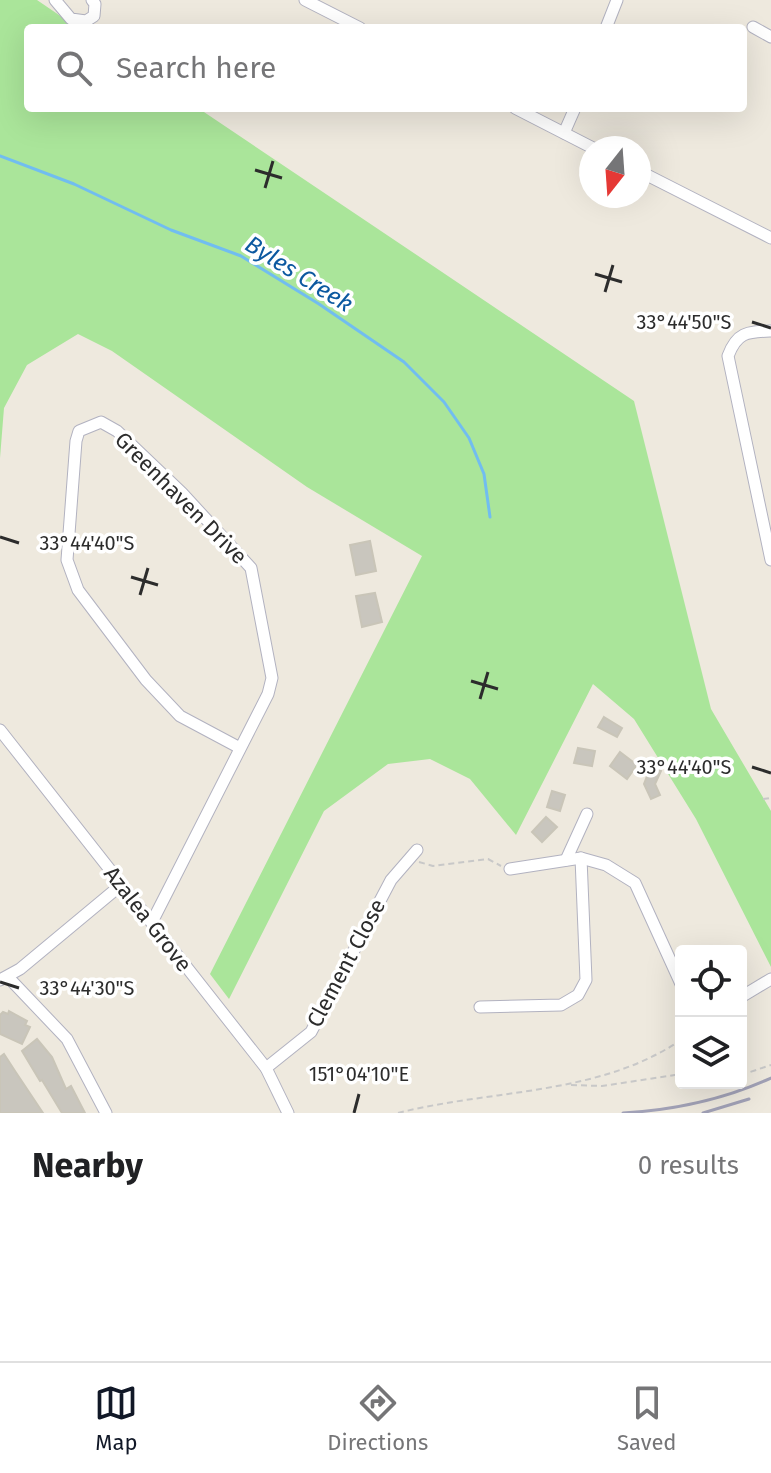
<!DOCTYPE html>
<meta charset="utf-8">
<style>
:root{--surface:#fff;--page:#f6f6f6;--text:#202124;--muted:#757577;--line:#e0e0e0;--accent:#111827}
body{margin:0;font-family:"Fira Sans",sans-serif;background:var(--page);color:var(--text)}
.controls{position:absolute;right:24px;bottom:24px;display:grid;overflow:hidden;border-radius:8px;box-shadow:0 8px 32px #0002}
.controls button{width:72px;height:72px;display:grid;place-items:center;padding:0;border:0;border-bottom:2px solid var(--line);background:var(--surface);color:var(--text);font:40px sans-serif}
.compass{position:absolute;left:579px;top:136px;width:72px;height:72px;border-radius:50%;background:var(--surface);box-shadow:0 8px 32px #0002;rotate:197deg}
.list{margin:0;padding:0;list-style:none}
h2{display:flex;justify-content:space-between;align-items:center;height:104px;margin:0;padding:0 32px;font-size:34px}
h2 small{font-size:26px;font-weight:400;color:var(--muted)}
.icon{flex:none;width:44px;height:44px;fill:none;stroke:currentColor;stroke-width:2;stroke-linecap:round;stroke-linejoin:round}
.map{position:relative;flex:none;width:771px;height:1113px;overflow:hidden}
.search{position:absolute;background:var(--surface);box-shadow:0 8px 32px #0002;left:24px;right:24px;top:24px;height:88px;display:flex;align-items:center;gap:20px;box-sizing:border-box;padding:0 28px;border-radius:8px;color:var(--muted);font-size:30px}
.sheet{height:248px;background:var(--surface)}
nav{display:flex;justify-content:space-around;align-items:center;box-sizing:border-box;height:112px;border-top:2px solid var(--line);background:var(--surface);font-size:22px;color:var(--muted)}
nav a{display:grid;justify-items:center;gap:4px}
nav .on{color:var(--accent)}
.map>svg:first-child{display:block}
.green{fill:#aae59a}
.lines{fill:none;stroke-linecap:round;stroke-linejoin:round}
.stream{stroke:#71bdf0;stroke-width:3}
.building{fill:#c9c6be;stroke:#c9c5b8;stroke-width:2}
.street-casing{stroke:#b2b2c0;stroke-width:13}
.path{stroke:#c8c8c8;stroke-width:2;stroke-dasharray:6 4;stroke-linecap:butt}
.street{stroke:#fff;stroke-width:11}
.rail{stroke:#a1a1b6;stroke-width:3}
.ticks{fill:none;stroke:#2c2c2c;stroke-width:3}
.labels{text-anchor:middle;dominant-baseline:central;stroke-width:7;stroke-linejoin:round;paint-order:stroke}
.street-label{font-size:22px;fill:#2c2c2c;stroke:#fff}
.water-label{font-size:24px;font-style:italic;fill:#0c59a0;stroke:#fff}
.ticks-label{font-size:20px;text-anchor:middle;fill:#2c2c2c;stroke:#fff;stroke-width:7;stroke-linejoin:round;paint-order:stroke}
</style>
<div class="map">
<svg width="771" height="1113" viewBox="0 0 771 1113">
<rect width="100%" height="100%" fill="#eee9de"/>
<path class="green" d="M 0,0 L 37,0 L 78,28 L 28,28 L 28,108 L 198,108 L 634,401 L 711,709 L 771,811 L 771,967 L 696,819 L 634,719 L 593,684 L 516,835 L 470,779 L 430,759 L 388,764 L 324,811 L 229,999 L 210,974 L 422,556 L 307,487 L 112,351 L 78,334 L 27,365 L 4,408 L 0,458 Z"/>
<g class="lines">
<path class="stream" d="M 0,156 L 74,184 L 171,230 L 241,256 L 319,304 L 404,362 L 444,402 L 469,438 L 484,474 L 490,517"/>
</g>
<g class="building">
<path d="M 370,541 L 376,571 L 356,575 L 350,545 Z"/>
<path d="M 375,593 L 382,622 L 362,627 L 356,596 Z"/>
<path d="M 604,717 L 622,728 L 617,737 L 598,727 Z"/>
<path d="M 578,748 L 595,751 L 592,766 L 574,763 Z"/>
<path d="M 620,752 L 637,765 L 627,779 L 610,766 Z"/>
<path d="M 651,766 L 661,771 L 655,784 L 660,795 L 651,799 L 644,784 Z"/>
<path d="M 552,791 L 565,795 L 560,811 L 547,807 Z"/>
<path d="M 546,817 L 557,827 L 542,842 L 532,832 Z"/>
<path d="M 9,1011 L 27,1021 L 25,1025 L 30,1027 L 22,1044 L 0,1034 L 0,1015 L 3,1012 L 8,1014 Z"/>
<path d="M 37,1039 L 52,1057 L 66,1089 L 71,1086 L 85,1113 L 62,1113 L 42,1080 L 40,1081 L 22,1051 Z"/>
<path d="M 4,1054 L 15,1071 L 43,1113 L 0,1113 L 0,1057 Z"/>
</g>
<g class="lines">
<defs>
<g id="street">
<path d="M 55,0 L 71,19 L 86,21 L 94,16 L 95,4 L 92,0"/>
<path d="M 305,0 L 360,28"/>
<path d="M 753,27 L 771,37"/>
<path d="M 606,28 L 617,0"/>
<path d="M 515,108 L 593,148"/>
<path d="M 564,133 L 575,108"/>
<path d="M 639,171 L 771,238"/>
<path d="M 771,331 C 747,332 737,332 728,356 L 771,560"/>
<path d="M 0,730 L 266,1068 L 288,1113"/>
<path d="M 566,860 L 587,814"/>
<path d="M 510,869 L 581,858 L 606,865 L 635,883 L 681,984"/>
<path d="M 152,922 L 268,694 L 272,678 L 251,568 L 182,493 L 117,431 L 101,422 L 79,431 L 76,441 L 67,560 L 78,590 L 146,680 L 180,716 L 240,748"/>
<path d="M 8,977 L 67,1039 L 106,1113"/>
<path d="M 0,980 L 20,969 L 121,885"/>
<path d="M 741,997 L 771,979"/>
<path d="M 480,1007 L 561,1005 L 578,995 L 586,980 L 581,858"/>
<path d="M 266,1068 L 311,1032 L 391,880 L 417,850"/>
</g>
</defs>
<use href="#street" class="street-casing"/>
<g class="path">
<path d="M 763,799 L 771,798"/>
<path d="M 419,862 L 433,866 L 488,859 L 501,866"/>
<path d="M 741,1075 L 771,1065"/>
<path d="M 571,1085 L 602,1086 L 681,1074"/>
<path d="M 398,1113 C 492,1089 598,1096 681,1040"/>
</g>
<use href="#street" class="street"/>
<g class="rail">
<path d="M 623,1113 C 674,1110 725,1099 771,1078"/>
<path d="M 703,1113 L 749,1099"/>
</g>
</g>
<path class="ticks" d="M 255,170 L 282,178M 265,188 L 273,161M 595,274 L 622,282M 605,292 L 613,265M 752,322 L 771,328M 0,537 L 19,543M 131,577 L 158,585M 140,595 L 148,568M 471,681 L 498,689M 480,699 L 488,672M 752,767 L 771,773M 0,982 L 19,988M 354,1113 L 359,1094"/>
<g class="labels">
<g class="street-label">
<text transform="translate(181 498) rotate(45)">Greenhaven Drive</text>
<text transform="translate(148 919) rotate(52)">Azalea Grove</text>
<text transform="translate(346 963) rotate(-62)">Clement Close</text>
</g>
<g class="water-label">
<text transform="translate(299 274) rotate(32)">Byles Creek</text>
</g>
</g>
<g class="ticks-label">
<text x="684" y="329">33°44'50"S</text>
<text x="87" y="550">33°44'40"S</text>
<text x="684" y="774">33°44'40"S</text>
<text x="87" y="995">33°44'30"S</text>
<text x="359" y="1081">151°04'10"E</text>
</g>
</svg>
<div class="controls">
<button><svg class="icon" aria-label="locate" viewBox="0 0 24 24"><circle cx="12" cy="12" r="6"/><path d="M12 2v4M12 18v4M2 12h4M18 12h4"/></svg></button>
<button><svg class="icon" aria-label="layers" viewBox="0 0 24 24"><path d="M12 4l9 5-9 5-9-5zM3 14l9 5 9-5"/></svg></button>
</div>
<svg class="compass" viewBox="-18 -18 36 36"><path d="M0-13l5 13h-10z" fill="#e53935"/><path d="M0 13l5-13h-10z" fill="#757577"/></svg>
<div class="search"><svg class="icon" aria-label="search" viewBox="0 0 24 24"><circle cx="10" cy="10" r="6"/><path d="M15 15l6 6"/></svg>Search here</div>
</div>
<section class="sheet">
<h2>Nearby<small>0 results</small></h2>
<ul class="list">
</ul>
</section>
<nav>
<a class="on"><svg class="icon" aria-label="map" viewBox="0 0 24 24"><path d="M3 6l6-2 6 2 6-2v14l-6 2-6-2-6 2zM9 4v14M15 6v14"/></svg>Map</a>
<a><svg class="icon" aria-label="directions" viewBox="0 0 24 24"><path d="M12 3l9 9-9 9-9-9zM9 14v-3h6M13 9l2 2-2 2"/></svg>Directions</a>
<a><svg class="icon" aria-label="saved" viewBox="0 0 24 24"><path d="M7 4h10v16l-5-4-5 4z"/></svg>Saved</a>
</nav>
